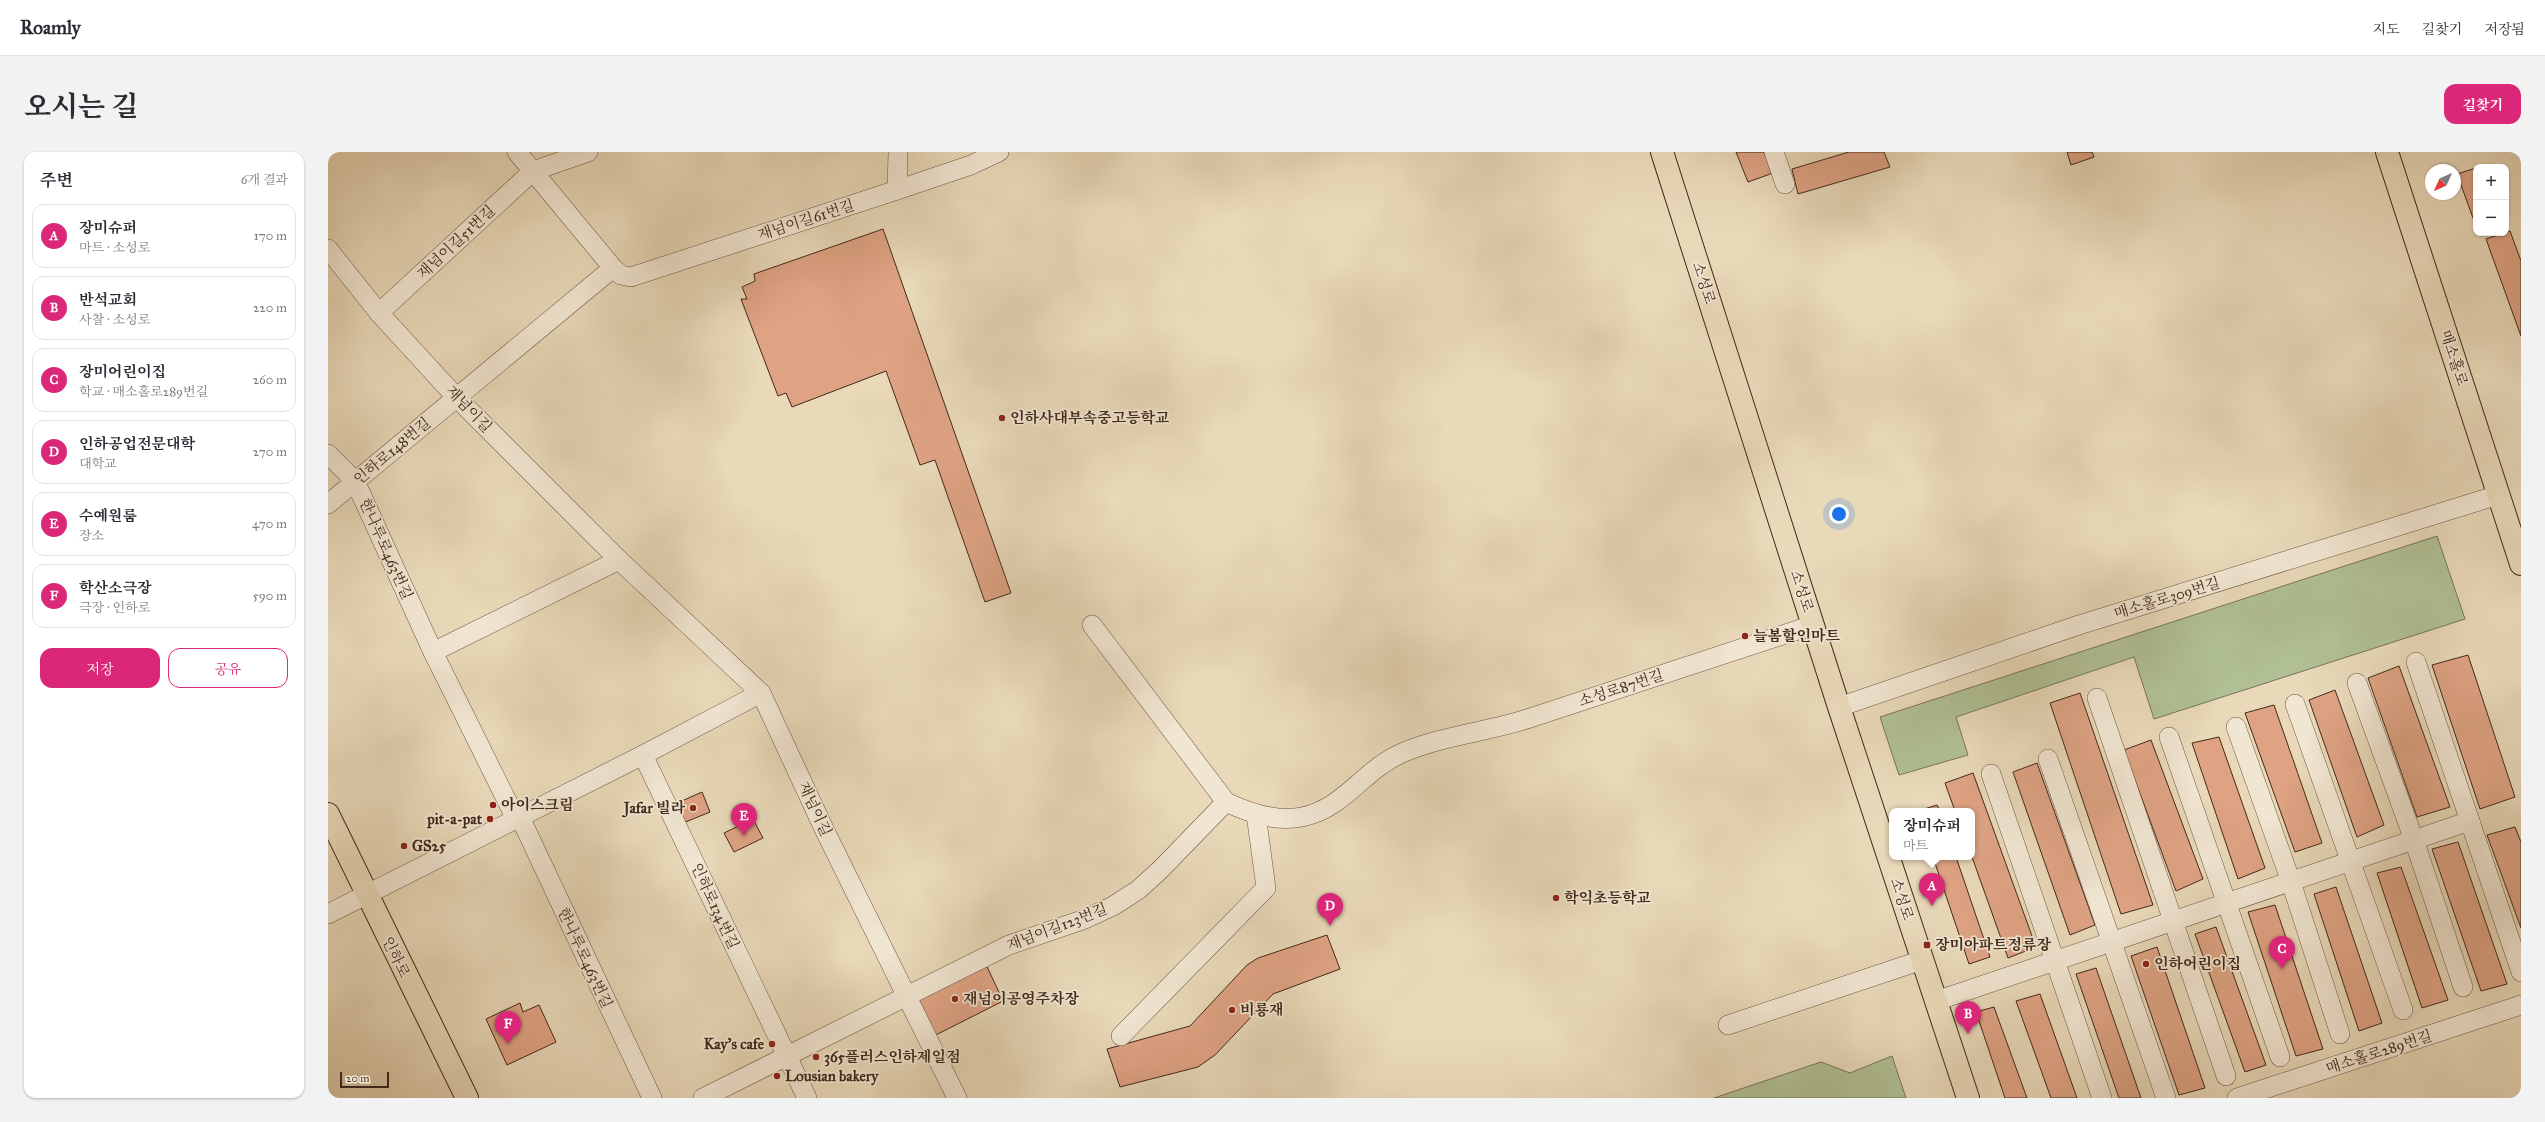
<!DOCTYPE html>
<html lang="ko">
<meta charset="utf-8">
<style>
:root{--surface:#fff;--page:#f2f2f3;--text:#2b2b33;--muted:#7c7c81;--line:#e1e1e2;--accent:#db2777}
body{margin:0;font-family:"IM FELL Great Primer","Noto Serif KR",serif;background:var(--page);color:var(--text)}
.controls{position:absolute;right:12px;top:12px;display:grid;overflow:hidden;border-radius:8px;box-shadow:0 1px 3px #0004}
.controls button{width:36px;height:36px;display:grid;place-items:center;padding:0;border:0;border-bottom:1px solid var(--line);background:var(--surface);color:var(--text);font:20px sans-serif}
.compass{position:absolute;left:2097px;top:12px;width:36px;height:36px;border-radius:50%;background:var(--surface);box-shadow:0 1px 3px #0004;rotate:225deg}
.scale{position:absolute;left:12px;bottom:10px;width:49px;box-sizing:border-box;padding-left:4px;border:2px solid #42291c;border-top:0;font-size:11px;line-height:14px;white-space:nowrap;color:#42291c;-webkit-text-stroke:3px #f1e6d2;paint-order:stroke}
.you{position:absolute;left:1511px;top:362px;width:14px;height:14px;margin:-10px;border:3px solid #fff;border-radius:50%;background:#1a73e8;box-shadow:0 0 0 6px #1a73e833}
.badge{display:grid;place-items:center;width:26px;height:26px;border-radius:50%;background:var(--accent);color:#fff;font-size:13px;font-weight:700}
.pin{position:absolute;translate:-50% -33px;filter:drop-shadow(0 1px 2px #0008)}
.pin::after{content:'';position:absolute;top:21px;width:14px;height:12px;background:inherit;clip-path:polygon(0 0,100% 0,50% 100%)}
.popup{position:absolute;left:1561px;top:656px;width:86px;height:52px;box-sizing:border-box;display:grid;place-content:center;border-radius:8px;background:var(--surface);filter:drop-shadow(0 1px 3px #0005);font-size:13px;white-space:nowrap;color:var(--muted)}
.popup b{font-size:15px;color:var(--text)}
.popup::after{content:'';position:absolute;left:50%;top:100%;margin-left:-8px;border:8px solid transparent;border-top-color:var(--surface)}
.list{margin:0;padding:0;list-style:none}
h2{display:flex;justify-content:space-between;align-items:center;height:52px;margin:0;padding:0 16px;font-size:17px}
h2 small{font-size:13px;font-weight:400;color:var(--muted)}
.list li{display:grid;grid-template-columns:26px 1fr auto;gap:12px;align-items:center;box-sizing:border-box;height:64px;margin:0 8px 8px;padding:0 8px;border:1px solid var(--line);border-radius:12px}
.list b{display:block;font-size:15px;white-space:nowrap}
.list p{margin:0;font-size:13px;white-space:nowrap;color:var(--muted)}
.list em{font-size:13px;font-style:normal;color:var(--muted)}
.actions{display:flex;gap:8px;padding:12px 16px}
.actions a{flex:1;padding:9px 0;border:1px solid var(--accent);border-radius:12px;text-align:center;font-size:14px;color:var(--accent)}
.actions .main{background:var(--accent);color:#fff}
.map{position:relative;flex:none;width:2193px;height:946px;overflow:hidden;border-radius:12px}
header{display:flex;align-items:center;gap:24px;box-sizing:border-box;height:56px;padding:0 20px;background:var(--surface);border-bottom:1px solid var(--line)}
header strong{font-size:19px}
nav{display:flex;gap:22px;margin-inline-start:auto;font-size:14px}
.intro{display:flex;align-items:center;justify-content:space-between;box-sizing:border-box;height:96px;padding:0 24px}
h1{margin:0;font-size:28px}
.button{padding:10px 18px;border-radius:12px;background:var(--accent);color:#fff;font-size:14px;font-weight:700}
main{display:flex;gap:24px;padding:0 24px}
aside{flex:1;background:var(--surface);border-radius:12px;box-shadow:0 1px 3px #0004}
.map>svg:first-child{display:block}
.green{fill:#b0c094;stroke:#797458}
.building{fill:#dfa384;stroke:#42291c}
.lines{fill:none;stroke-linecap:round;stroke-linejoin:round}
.minor-casing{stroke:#6c5543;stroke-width:20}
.major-casing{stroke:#42291c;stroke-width:24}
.minor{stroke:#f1e6d2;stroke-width:19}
.major{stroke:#e9d9b9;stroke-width:22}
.poi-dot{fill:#8f2418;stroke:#f1e6d2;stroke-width:1.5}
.labels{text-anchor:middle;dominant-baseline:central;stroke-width:3.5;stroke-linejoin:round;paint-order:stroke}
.street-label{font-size:15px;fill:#42291c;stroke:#f1e6d2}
.poi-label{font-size:15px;font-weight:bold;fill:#42291c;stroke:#f1e6d2;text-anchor:start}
</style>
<header>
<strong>Roamly</strong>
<nav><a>지도</a><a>길찾기</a><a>저장됨</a></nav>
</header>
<div class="intro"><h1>오시는 길</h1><a class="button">길찾기</a></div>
<main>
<aside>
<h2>주변<small>6개 결과</small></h2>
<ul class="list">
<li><span class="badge">A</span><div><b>장미슈퍼</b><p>마트 · 소성로</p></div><em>170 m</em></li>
<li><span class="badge">B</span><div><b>반석교회</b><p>사찰 · 소성로</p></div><em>220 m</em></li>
<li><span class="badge">C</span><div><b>장미어린이집</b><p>학교 · 매소홀로289번길</p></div><em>260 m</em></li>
<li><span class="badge">D</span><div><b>인하공업전문대학</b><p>대학교</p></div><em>270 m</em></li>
<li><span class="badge">E</span><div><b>수예원룸</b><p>장소</p></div><em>470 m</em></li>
<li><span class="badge">F</span><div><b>학산소극장</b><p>극장 · 인하로</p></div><em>590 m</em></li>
</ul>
<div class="actions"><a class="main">저장</a><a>공유</a></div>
</aside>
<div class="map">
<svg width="2193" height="946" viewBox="0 0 2193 946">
<rect width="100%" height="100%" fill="#e9d9b9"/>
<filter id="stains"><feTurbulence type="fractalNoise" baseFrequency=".005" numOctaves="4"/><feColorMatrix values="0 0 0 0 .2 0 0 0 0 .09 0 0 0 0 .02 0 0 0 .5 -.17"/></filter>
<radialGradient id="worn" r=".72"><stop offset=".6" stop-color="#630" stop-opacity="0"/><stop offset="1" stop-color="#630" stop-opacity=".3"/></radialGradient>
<g class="green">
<path d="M 2109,384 L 2137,467 L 1826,567 L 1806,505 L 1628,565 L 1640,603 L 1571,623 L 1552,565 Z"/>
<path d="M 1564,904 L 1578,946 L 1386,946 L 1493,910 L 1522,921 Z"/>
</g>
<g class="building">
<path d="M 1408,0 L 1436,0 L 1445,21 L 1420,30 Z"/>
<path d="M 1521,0 L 1556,0 L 1562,15 L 1470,42 L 1464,17 Z"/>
<path d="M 1739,0 L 1764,0 L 1766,5 L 1743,13 Z"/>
<path d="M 2148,16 L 2148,74 L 2129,22 Z"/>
<path d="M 555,77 L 683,441 L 657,450 L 607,308 L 592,313 L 558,219 L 464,255 L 458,241 L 450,244 L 413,147 L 419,147 L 414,135 L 427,129 L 426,122 Z"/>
<path d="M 2182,79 L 2193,109 L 2193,184 L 2158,87 Z"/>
<path d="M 2140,503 L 2187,645 L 2152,657 L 2104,513 Z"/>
<path d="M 2071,514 L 2122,655 L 2089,665 L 2040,526 Z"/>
<path d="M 2007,538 L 2056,673 L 2029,685 L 1981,548 Z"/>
<path d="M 1752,541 L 1825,753 L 1793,762 L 1722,551 Z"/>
<path d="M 1946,553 L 1994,691 L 1967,700 L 1917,561 Z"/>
<path d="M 1891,585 L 1937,716 L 1910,727 L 1864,591 Z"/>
<path d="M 1823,588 L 1875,727 L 1848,739 L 1796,598 Z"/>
<path d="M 1709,611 L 1767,773 L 1742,783 L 1685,620 Z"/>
<path d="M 1645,621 L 1708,795 L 1680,806 L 1644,705 L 1644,659 L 1627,659 L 1617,631 Z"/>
<path d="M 374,640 L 382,660 L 355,671 L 347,652 Z"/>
<path d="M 1609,653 L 1612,659 L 1590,659 Z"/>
<path d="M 425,667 L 435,686 L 406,700 L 396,681 Z"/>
<path d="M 2187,675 L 2193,690 L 2193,776 L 2159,683 Z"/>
<path d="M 2130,690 L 2179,832 L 2153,839 L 2104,697 Z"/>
<path d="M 1605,705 L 1628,705 L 1662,805 L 1641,812 Z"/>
<path d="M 2073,715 L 2120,848 L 2094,856 L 2049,721 Z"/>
<path d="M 2008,735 L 2054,871 L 2031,879 L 1986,742 Z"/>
<path d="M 1947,753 L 1995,897 L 1968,904 L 1920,760 Z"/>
<path d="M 1888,775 L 1938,913 L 1917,920 L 1867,782 Z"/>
<path d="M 999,783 L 1012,817 L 945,842 L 887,903 L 870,915 L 792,935 L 779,897 L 862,874 L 919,813 L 930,806 Z"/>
<path d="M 1829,795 L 1877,936 L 1851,943 L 1803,804 Z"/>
<path d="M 655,806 L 675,849 L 600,887 L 579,845 Z"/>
<path d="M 1768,816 L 1813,946 L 1791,946 L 1748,822 Z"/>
<path d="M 1712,842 L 1749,946 L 1723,946 L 1688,849 Z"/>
<path d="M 192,851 L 195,860 L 211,853 L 228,890 L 179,913 L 158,867 Z"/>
<path d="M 1666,855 L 1699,946 L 1677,946 L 1648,860 Z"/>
</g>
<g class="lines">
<defs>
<g id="minor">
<path d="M 189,0 L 285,116 L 293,123 L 303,125 L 569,38 L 643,13 L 671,0"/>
<path d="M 1446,0 L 1457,32"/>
<path d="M 569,38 L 570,0"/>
<path d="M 0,97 L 51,161 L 128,245 L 291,408 L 433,541 L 496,677 L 629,946"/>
<path d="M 51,161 L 205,19 L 260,0"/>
<path d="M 0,302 L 27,329 L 105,500 L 188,667"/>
<path d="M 0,352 L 285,116"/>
<path d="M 764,473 L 898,650 C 921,661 947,670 974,665 C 1017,656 1035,618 1074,601 C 1113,584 1158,580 1199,567 C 1294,536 1389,504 1485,473"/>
<path d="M 105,500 L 291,408"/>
<path d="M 2088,510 L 2193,820"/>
<path d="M 2029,531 L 2086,688 L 2135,835"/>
<path d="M 1769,546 L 1898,924"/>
<path d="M 1967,552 L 2075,858"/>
<path d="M 1511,555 L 1751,473 L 2170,343"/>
<path d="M 1908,575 L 1963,730 L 2012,882"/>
<path d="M 1841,585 L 1952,905"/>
<path d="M 315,603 L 479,946"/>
<path d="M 1720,607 L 1838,946"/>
<path d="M 1663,622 L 1774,946"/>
<path d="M 928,662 L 938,736 L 793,884 L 938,736"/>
<path d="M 192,665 L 324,946"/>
<path d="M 0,762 L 315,603 L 433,541"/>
<path d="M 1608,849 L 2142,669"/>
<path d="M 1400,873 L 1594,808"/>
<path d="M 375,946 L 681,793 L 757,767 L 785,754 L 810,738 L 832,718 L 898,650"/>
<path d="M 1909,946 L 2193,853"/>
</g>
<g id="major">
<path d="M 1334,0 L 1511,555 L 1640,946"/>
<path d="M 2059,0 L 2193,412"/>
<path d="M 0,662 L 139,946"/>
</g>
</defs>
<use href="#minor" class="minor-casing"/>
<use href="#major" class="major-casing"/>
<use href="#minor" class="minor"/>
<use href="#major" class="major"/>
</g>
<g class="poi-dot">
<circle cx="674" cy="266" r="4"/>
<circle cx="1417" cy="484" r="4"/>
<circle cx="165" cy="653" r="4"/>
<circle cx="365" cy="656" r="4"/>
<circle cx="162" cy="667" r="4"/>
<circle cx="76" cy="694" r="4"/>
<circle cx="1228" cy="746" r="4"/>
<rect x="1595" y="789" width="8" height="8" rx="2"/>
<circle cx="1818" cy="812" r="4"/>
<circle cx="627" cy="847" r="4"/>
<circle cx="904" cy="858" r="4"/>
<circle cx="444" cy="892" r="4"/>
<circle cx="488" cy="905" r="4"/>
<circle cx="449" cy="924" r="4"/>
</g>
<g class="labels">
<g class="street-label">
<text transform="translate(478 68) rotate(-18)">재넘이길61번길</text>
<text transform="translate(128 90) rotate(-43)">재넘이길51번길</text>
<text transform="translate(1376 131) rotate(72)">소성로</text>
<text transform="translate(2126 206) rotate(72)">매소홀로</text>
<text transform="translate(141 257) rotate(46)">재넘이길</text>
<text transform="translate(64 299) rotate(-40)">인하로148번길</text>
<text transform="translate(58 397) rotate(66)">한나루로463번길</text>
<text transform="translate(1474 439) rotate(72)">소성로</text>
<text transform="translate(1839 446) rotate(-17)">매소홀로309번길</text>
<text transform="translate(1293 536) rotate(-18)">소성로87번길</text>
<text transform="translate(487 657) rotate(65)">재넘이길</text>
<text transform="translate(1574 747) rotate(72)">소성로</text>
<text transform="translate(387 754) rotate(65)">인하로134번길</text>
<text transform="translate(729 775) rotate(-21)">재넘이길123번길</text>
<text transform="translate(68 805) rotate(64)">인하로</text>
<text transform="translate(257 806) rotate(65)">한나루로463번길</text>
<text transform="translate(2051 900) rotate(-18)">매소홀로289번길</text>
</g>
<g class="poi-label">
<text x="682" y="266">인하사대부속중고등학교</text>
<text x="1425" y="484">늘봄할인마트</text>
<text x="173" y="653">아이스크림</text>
<text x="357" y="656" text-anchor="end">Jafar 빌라</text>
<text x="154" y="667" text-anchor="end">pit-a-pat</text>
<text x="84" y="694">GS25</text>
<text x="1236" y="746">학익초등학교</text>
<text x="1607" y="793">장미아파트정류장</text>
<text x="1826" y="812">인하어린이집</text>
<text x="635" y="847">재넘이공영주차장</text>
<text x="912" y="858">비룡재</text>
<text x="436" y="892" text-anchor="end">Kay’s cafe</text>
<text x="496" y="905">365플러스인하제일점</text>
<text x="457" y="924">Lousian bakery</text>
</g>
</g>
<rect width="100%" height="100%" filter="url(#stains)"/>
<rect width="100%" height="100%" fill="url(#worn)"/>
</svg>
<div class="controls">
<button>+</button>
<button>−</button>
</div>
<svg class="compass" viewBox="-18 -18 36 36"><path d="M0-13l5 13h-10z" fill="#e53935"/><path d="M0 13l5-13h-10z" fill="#7c7c81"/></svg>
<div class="scale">20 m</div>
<div class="you"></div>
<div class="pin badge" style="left:1604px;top:754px">A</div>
<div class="popup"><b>장미슈퍼</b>마트</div>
<div class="pin badge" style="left:1640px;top:882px">B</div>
<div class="pin badge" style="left:1954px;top:817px">C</div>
<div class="pin badge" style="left:1002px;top:774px">D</div>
<div class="pin badge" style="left:416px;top:684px">E</div>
<div class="pin badge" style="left:180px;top:892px">F</div>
</div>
</main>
